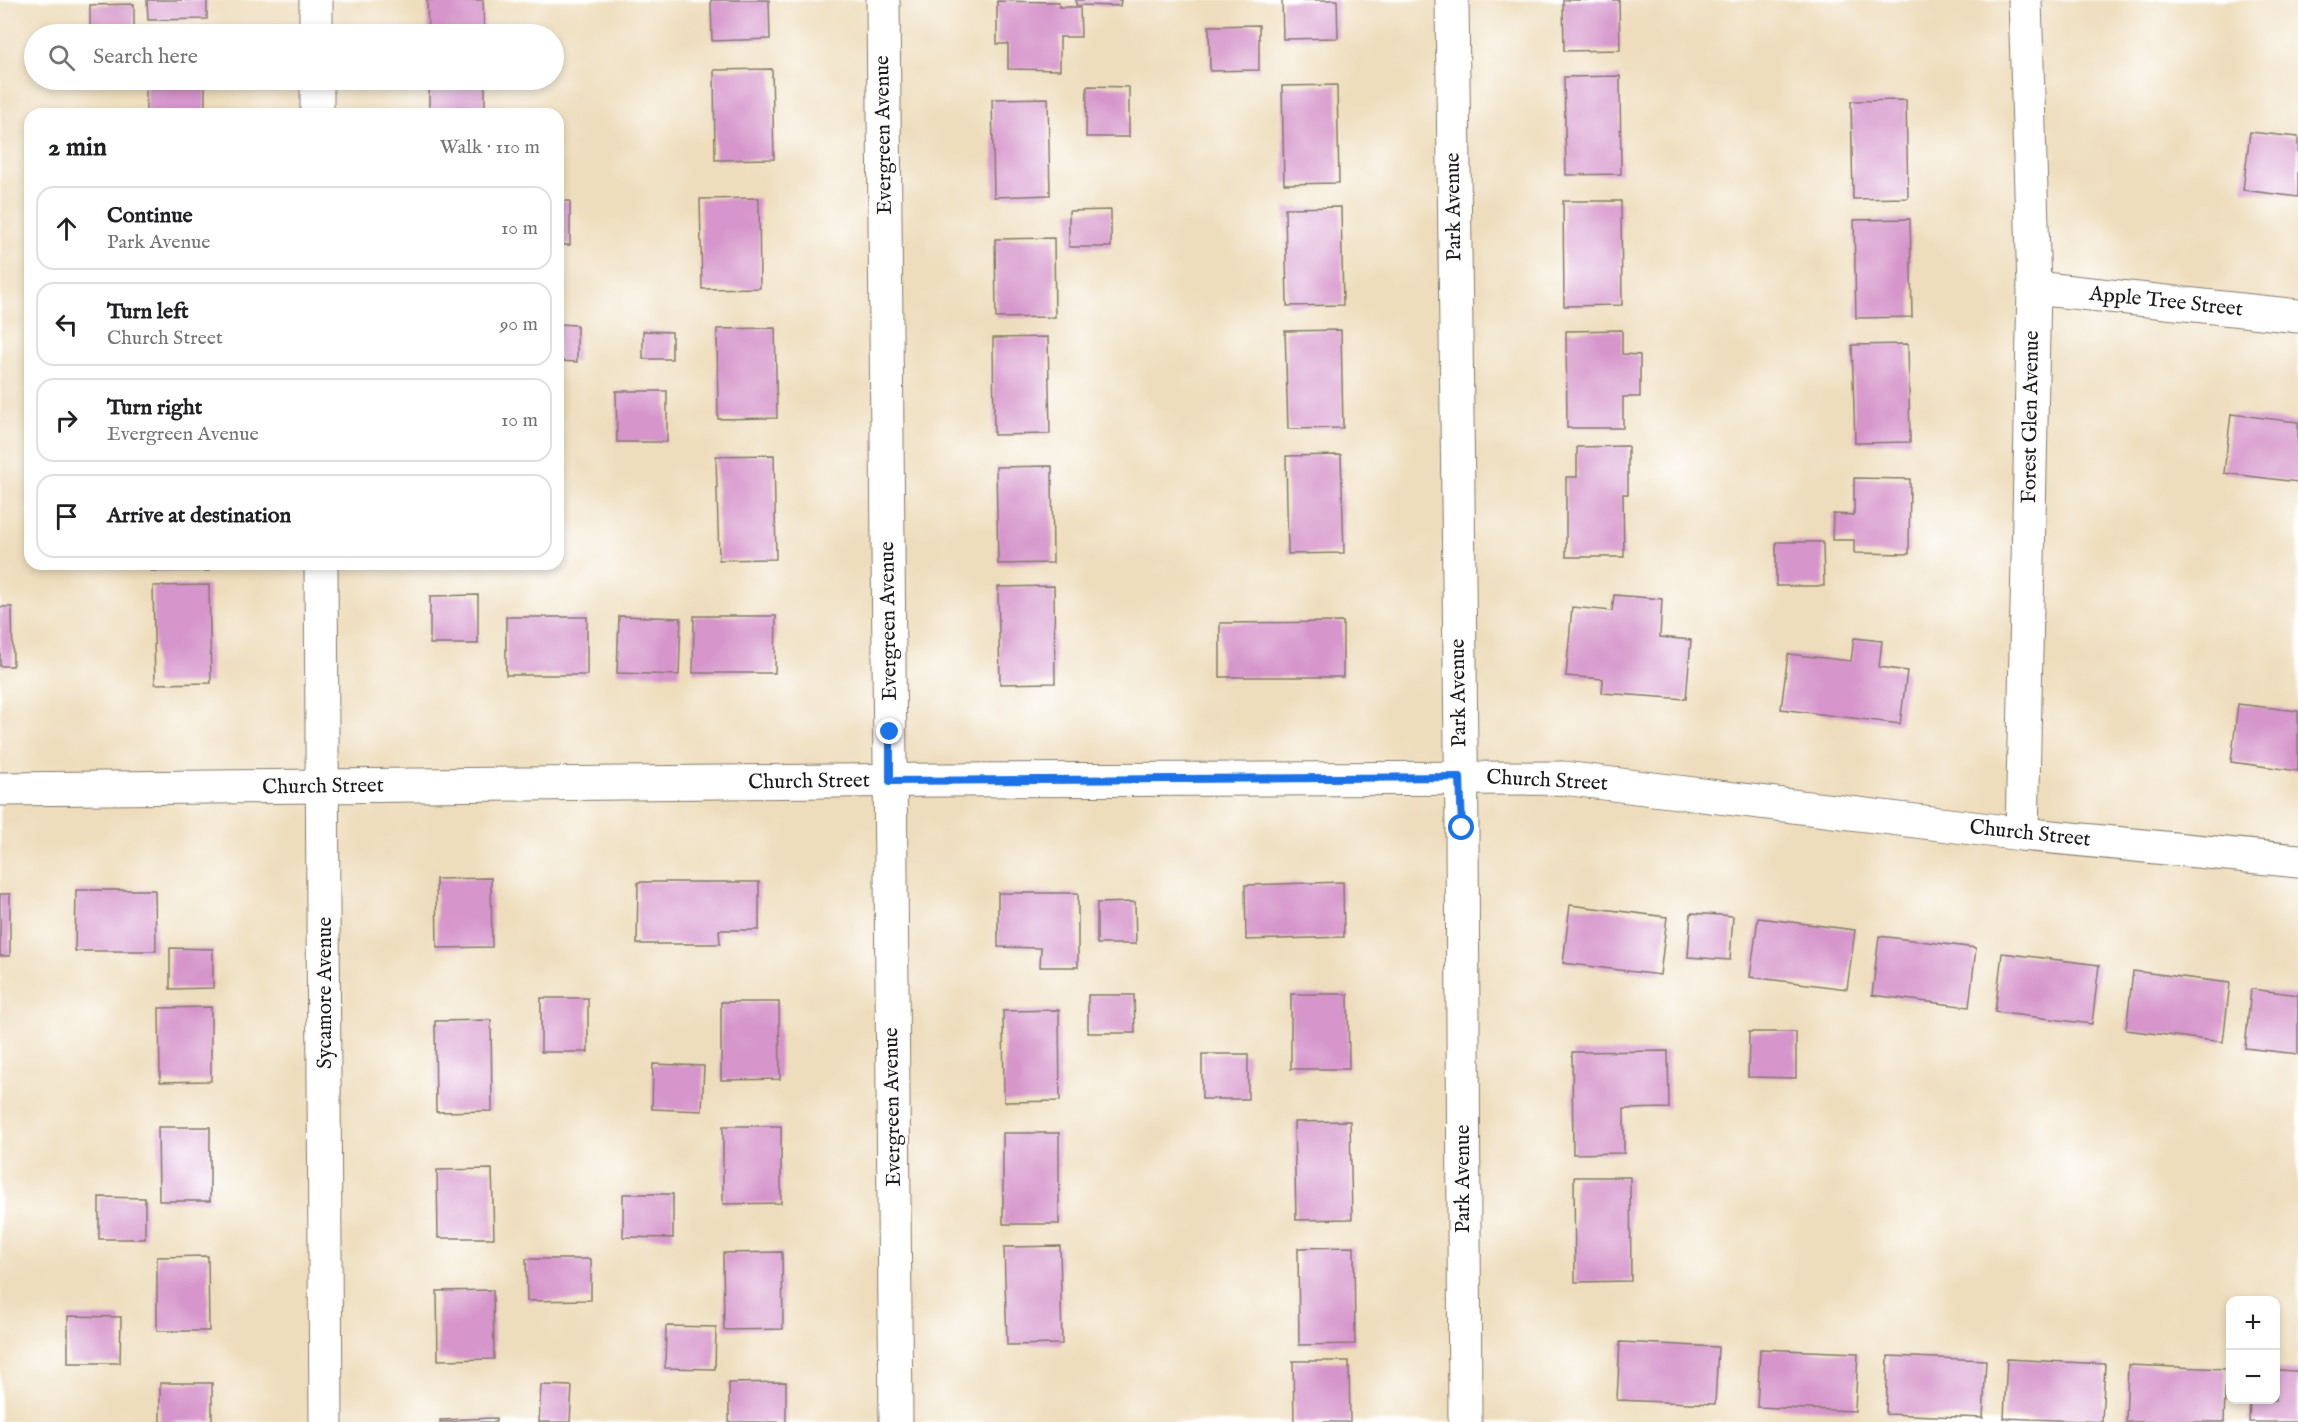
<!DOCTYPE html>
<meta charset="utf-8">
<style>
:root{--surface:#fff;--page:#f6f6f6;--text:#202124;--muted:#757577;--line:#e0e0e0}
body{margin:0;font-family:"IM FELL English",serif;background:var(--page);color:var(--text)}
.controls{position:absolute;right:18px;bottom:18px;display:grid;overflow:hidden;border-radius:12px;box-shadow:0 3px 9px #0003}
.controls button{width:54px;height:54px;display:grid;place-items:center;padding:0;border:0;border-bottom:2px solid var(--line);background:var(--surface);color:var(--text);font:30px sans-serif}
.stop{position:absolute;width:18px;height:18px;margin:-14px;border:4px solid #1a73e8;border-radius:50%;background:#fff}
.stop.end{background:#1a73e8;border-color:#fff;box-shadow:0 2px 6px #0008}
.list{margin:0;padding:0;list-style:none}
h2{display:flex;justify-content:space-between;align-items:center;height:78px;margin:0;padding:0 24px;font-size:26px}
h2 small{font-size:20px;font-weight:400;color:var(--muted)}
.list li{display:grid;grid-template-columns:39px 1fr auto;gap:18px;align-items:center;box-sizing:border-box;height:84px;margin:0 12px 12px;padding:0 12px;border:2px solid var(--line);border-radius:18px}
.list b{display:block;font-size:22px;white-space:nowrap}
.list p{margin:0;font-size:20px;white-space:nowrap;color:var(--muted)}
.list em{font-size:20px;font-style:normal;color:var(--muted)}
.icon{flex:none;width:33px;height:33px;fill:none;stroke:currentColor;stroke-width:2;stroke-linecap:round;stroke-linejoin:round}
.map{position:relative;flex:none;width:2298px;height:1422px;overflow:hidden}
.search{position:absolute;background:var(--surface);box-shadow:0 3px 9px #0003;left:24px;top:24px;width:540px;height:66px;display:flex;align-items:center;gap:15px;box-sizing:border-box;padding:0 21px;border-radius:33px;color:var(--muted);font-size:22px}
.panel{position:absolute;background:var(--surface);box-shadow:0 3px 9px #0003;left:24px;top:108px;width:540px;height:462px;border-radius:18px}
.map>svg:first-child{display:block}
.building{fill:#d695cb}
.lines{fill:none;stroke-linecap:round;stroke-linejoin:round}
.minor-casing{stroke:#857c6c;stroke-width:35}
.minor{stroke:#fff;stroke-width:33}
.route{stroke:#1a73e8;stroke-width:8}
.labels{text-anchor:middle;dominant-baseline:central;stroke-width:5;stroke-linejoin:round;paint-order:stroke}
.street-label{font-size:21px;fill:#1c1c1c;stroke:#fff}
</style>
<div class="map">
<svg width="2298" height="1422" viewBox="0 0 2298 1422">
<rect width="100%" height="100%" fill="#fff"/>
<filter id="ink" filterUnits="userSpaceOnUse"><feTurbulence type="fractalNoise" baseFrequency=".0167" numOctaves="2"/><feDisplacementMap in="SourceGraphic" scale="12" xChannelSelector="R" yChannelSelector="G"/><feConvolveMatrix kernelMatrix="1 2 1 2 8 2 1 2 1" color-interpolation-filters="sRGB"/></filter>
<filter id="wash" filterUnits="userSpaceOnUse"><feTurbulence type="fractalNoise" baseFrequency=".008" numOctaves="4" result="noise"/><feDisplacementMap in="SourceGraphic" scale="24" xChannelSelector="R" yChannelSelector="G"/><feGaussianBlur stdDeviation="1.35" result="paint"/><feColorMatrix in="noise" values="0 0 0 0 0 0 0 0 0 0 0 0 0 0 0 0 0 1.4 0 .05"/><feComposite in="paint" operator="in"/></filter>
<g filter="url(#wash)">
<rect width="100%" height="100%" fill="#eeddbc"/>
<g id="blocks">
<g class="building">
<path d="M 147,0 L 207,0 L 207,19 L 148,20 Z"/>
<path d="M 427,0 L 483,0 L 484,34 L 428,34 Z"/>
<path d="M 711,0 L 769,0 L 770,39 L 712,41 Z"/>
<path d="M 1076,0 L 1121,0 L 1120,6 L 1076,5 Z"/>
<path d="M 1282,0 L 1337,0 L 1338,38 L 1283,39 Z"/>
<path d="M 1563,0 L 1619,0 L 1620,50 L 1564,51 Z"/>
<path d="M 997,1 L 1059,2 L 1059,7 L 1080,7 L 1081,37 L 1060,37 L 1060,70 L 1008,69 L 1008,44 L 997,44 Z"/>
<path d="M 134,4 L 134,34 L 90,34 L 90,5 Z"/>
<path d="M 1259,25 L 1259,70 L 1210,71 L 1209,26 Z"/>
<path d="M 772,69 L 774,159 L 715,160 L 714,70 Z"/>
<path d="M 1620,76 L 1621,174 L 1566,175 L 1564,77 Z"/>
<rect x="146" y="80" width="59" height="34"/>
<path d="M 1337,85 L 1339,183 L 1284,184 L 1282,86 Z"/>
<path d="M 485,86 L 485,114 L 429,114 L 429,87 Z"/>
<path d="M 1087,86 L 1129,87 L 1129,137 L 1086,137 Z"/>
<path d="M 1048,98 L 1050,195 L 994,197 L 992,99 Z"/>
<path d="M 1906,100 L 1908,198 L 1853,199 L 1851,101 Z"/>
<path d="M 2250,132 L 2298,137 L 2298,197 L 2243,190 Z"/>
<path d="M 759,198 L 760,288 L 702,289 L 700,199 Z"/>
<rect x="558" y="201" width="12" height="44"/>
<path d="M 1563,201 L 1621,201 L 1622,305 L 1564,306 Z"/>
<path d="M 1341,207 L 1343,305 L 1287,306 L 1285,208 Z"/>
<path d="M 1111,210 L 1111,247 L 1069,247 L 1069,211 Z"/>
<path d="M 1910,219 L 1912,317 L 1856,318 L 1854,220 Z"/>
<path d="M 1054,238 L 1055,317 L 996,318 L 995,239 Z"/>
<path d="M 558,324 L 577,325 L 577,362 L 558,361 Z"/>
<path d="M 775,328 L 777,418 L 718,419 L 717,329 Z"/>
<path d="M 1341,330 L 1343,428 L 1288,429 L 1285,331 Z"/>
<path d="M 1622,330 L 1622,354 L 1640,355 L 1640,397 L 1623,397 L 1623,428 L 1567,428 L 1566,331 Z"/>
<path d="M 643,331 L 672,332 L 672,359 L 643,359 Z"/>
<path d="M 1048,337 L 1050,434 L 994,435 L 993,338 Z"/>
<path d="M 1908,344 L 1910,442 L 1855,443 L 1852,345 Z"/>
<path d="M 616,391 L 667,391 L 667,442 L 617,442 Z"/>
<path d="M 2231,414 L 2298,422 L 2298,482 L 2224,473 Z"/>
<path d="M 1628,446 L 1628,494 L 1623,494 L 1624,557 L 1566,557 L 1566,477 L 1577,477 L 1577,447 Z"/>
<path d="M 774,455 L 776,559 L 719,560 L 716,456 Z"/>
<path d="M 1341,455 L 1344,553 L 1288,554 L 1286,456 Z"/>
<path d="M 1052,466 L 1053,563 L 998,564 L 996,467 Z"/>
<path d="M 1854,478 L 1910,479 L 1909,554 L 1854,553 L 1854,540 L 1832,540 L 1833,514 L 1854,515 Z"/>
<path d="M 1776,542 L 1823,542 L 1824,586 L 1776,586 Z"/>
<rect x="151" y="564" width="58" height="7"/>
<path d="M 209,585 L 211,683 L 155,684 L 153,586 Z"/>
<path d="M 1054,586 L 1055,683 L 1000,684 L 998,587 Z"/>
<path d="M 478,595 L 478,644 L 430,644 L 430,596 Z"/>
<path d="M 1614,595 L 1662,599 L 1660,637 L 1691,640 L 1686,699 L 1602,693 L 1603,679 L 1566,676 L 1572,607 L 1612,611 Z"/>
<path d="M 0,607 L 12,607 L 13,666 L 0,666 Z"/>
<path d="M 619,616 L 681,618 L 679,675 L 617,673 Z"/>
<path d="M 694,616 L 776,616 L 775,673 L 693,673 Z"/>
<rect x="506" y="617" width="81" height="58"/>
<path d="M 1343,622 L 1343,677 L 1220,677 L 1220,623 Z"/>
<path d="M 1854,638 L 1882,641 L 1879,667 L 1907,671 L 1900,724 L 1781,709 L 1788,654 L 1851,661 Z"/>
<path d="M 2238,704 L 2298,711 L 2298,771 L 2231,762 Z"/>
<path d="M 491,878 L 492,947 L 437,948 L 436,879 Z"/>
<path d="M 638,882 L 759,882 L 759,930 L 719,930 L 720,944 L 637,944 Z"/>
<path d="M 1343,882 L 1344,937 L 1246,940 L 1245,885 Z"/>
<path d="M 76,890 L 155,890 L 156,951 L 75,951 Z"/>
<path d="M 998,893 L 1078,893 L 1078,967 L 1040,967 L 1041,948 L 998,947 Z"/>
<rect x="0" y="894" width="10" height="62"/>
<path d="M 1135,902 L 1136,944 L 1097,944 L 1097,903 Z"/>
<path d="M 1570,905 L 1667,917 L 1660,975 L 1563,963 Z"/>
<path d="M 1691,913 L 1733,916 L 1730,960 L 1688,957 Z"/>
<path d="M 1758,918 L 1855,930 L 1847,989 L 1750,977 Z"/>
<path d="M 1879,936 L 1976,948 L 1969,1007 L 1872,995 Z"/>
<path d="M 170,948 L 213,949 L 213,988 L 170,989 Z"/>
<path d="M 2002,953 L 2099,965 L 2092,1024 L 1995,1012 Z"/>
<path d="M 2133,971 L 2230,983 L 2223,1042 L 2126,1030 Z"/>
<path d="M 2251,989 L 2298,995 L 2298,1054 L 2245,1048 Z"/>
<path d="M 1291,994 L 1348,994 L 1349,1069 L 1291,1069 Z"/>
<path d="M 1088,995 L 1134,995 L 1135,1033 L 1088,1033 Z"/>
<rect x="541" y="998" width="47" height="54"/>
<path d="M 721,1002 L 779,1002 L 780,1079 L 721,1080 Z"/>
<path d="M 211,1007 L 211,1081 L 160,1082 L 159,1008 Z"/>
<path d="M 1059,1010 L 1060,1101 L 1004,1102 L 1003,1011 Z"/>
<path d="M 491,1020 L 492,1111 L 436,1112 L 435,1021 Z"/>
<path d="M 1749,1032 L 1796,1032 L 1796,1078 L 1748,1077 Z"/>
<path d="M 1668,1051 L 1669,1108 L 1624,1109 L 1624,1153 L 1573,1154 L 1572,1052 Z"/>
<rect x="1202" y="1054" width="46" height="45"/>
<path d="M 653,1064 L 704,1066 L 702,1111 L 652,1109 Z"/>
<path d="M 1350,1121 L 1352,1219 L 1296,1220 L 1294,1122 Z"/>
<path d="M 723,1126 L 781,1126 L 781,1203 L 723,1204 Z"/>
<path d="M 158,1127 L 210,1127 L 210,1201 L 159,1201 Z"/>
<rect x="1003" y="1133" width="56" height="91"/>
<path d="M 492,1169 L 494,1238 L 438,1238 L 437,1170 Z"/>
<path d="M 1574,1177 L 1630,1177 L 1631,1281 L 1575,1282 Z"/>
<path d="M 623,1194 L 673,1194 L 673,1238 L 623,1237 Z"/>
<path d="M 99,1197 L 145,1198 L 145,1239 L 99,1239 Z"/>
<path d="M 1060,1246 L 1062,1344 L 1007,1345 L 1004,1247 Z"/>
<path d="M 1354,1247 L 1355,1344 L 1299,1345 L 1298,1248 Z"/>
<path d="M 782,1252 L 783,1329 L 724,1330 L 723,1253 Z"/>
<path d="M 208,1256 L 209,1331 L 157,1331 L 157,1257 Z"/>
<path d="M 526,1259 L 591,1259 L 591,1300 L 527,1301 Z"/>
<path d="M 493,1290 L 494,1359 L 438,1360 L 437,1291 Z"/>
<path d="M 68,1316 L 121,1317 L 120,1363 L 68,1363 Z"/>
<path d="M 666,1326 L 716,1327 L 715,1369 L 665,1368 Z"/>
<path d="M 1620,1342 L 1718,1347 L 1715,1404 L 1617,1400 Z"/>
<path d="M 1760,1349 L 1858,1353 L 1855,1411 L 1757,1407 Z"/>
<path d="M 1888,1356 L 1986,1360 L 1983,1418 L 1886,1414 Z"/>
<path d="M 2007,1359 L 2105,1364 L 2102,1422 L 2004,1418 Z"/>
<path d="M 1293,1361 L 1349,1361 L 1350,1422 L 1294,1422 Z"/>
<path d="M 2128,1365 L 2226,1369 L 2224,1422 L 2126,1422 Z"/>
<path d="M 2276,1370 L 2298,1371 L 2298,1422 L 2249,1422 L 2250,1400 L 2276,1400 Z"/>
<path d="M 786,1382 L 786,1422 L 729,1422 L 729,1383 Z"/>
<rect x="160" y="1383" width="52" height="39"/>
<path d="M 541,1385 L 572,1386 L 570,1422 L 539,1422 Z"/>
<path d="M 496,1418 L 496,1422 L 440,1422 L 440,1420 Z"/>
</g>
</g>
</g>
<g filter="url(#ink)">
<use href="#blocks" fill-opacity="0" stroke="#857c6c" stroke-width="1.5"/>
<g class="lines">
<defs>
<g id="minor">
<path d="M 316,0 L 316,34"/>
<path d="M 883,0 L 896,1422"/>
<path d="M 1452,0 L 1462,828 L 1465,1422"/>
<path d="M 317,80 L 317,114"/>
<path d="M 2034,288 L 2298,316"/>
<path d="M 321,564 L 326,1422"/>
<path d="M 0,789 L 939,780 L 1563,778 L 2022,834 L 2298,861"/>
<path d="M 2022,834 L 2034,288 L 2025,0"/>
</g>
</defs>
<use href="#minor" class="minor-casing"/>
<use href="#minor" class="minor"/>
</g>
</g>
<g class="lines" filter="url(#ink)">
<path class="route" d="M 890,732 L 890,781 L 1460,777 L 1462,828"/>
</g>
<g class="labels">
<g class="street-label">
<text transform="translate(884 135) rotate(-91)">Evergreen Avenue</text>
<text transform="translate(1454 207) rotate(-91)">Park Avenue</text>
<text transform="translate(2166 302) rotate(6)">Apple Tree Street</text>
<text transform="translate(2031 417) rotate(-89)">Forest Glen Avenue</text>
<text transform="translate(889 621) rotate(-91)">Evergreen Avenue</text>
<text transform="translate(1459 693) rotate(-91)">Park Avenue</text>
<text transform="translate(1547 781) rotate(3)">Church Street</text>
<text transform="translate(809 782) rotate(-1)">Church Street</text>
<text transform="translate(323 787) rotate(-1)">Church Street</text>
<text transform="translate(2030 834) rotate(6)">Church Street</text>
<text transform="translate(325 993) rotate(-90)">Sycamore Avenue</text>
<text transform="translate(893 1107) rotate(-91)">Evergreen Avenue</text>
<text transform="translate(1463 1179) rotate(-90)">Park Avenue</text>
</g>
</g>
</svg>
<div class="controls">
<button>+</button>
<button>−</button>
</div>
<div class="stop" style="left:1462px;top:828px"></div>
<div class="stop end" style="left:890px;top:732px"></div>
<div class="search"><svg class="icon" aria-label="search" viewBox="0 0 24 24"><circle cx="10" cy="10" r="6"/><path d="M15 15l6 6"/></svg>Search here</div>
<section class="panel">
<h2>2 min<small>Walk · 110 m</small></h2>
<ul class="list">
<li><svg class="icon" aria-label="ahead" viewBox="0 0 24 24"><path d="M12 20V5M6 11l6-6 6 6"/></svg><div><b>Continue</b><p>Park Avenue</p></div><em>10 m</em></li>
<li><svg class="icon" aria-label="left" viewBox="0 0 24 24"><path d="M17 20v-9H6M10 6l-5 5 5 5"/></svg><div><b>Turn left</b><p>Church Street</p></div><em>90 m</em></li>
<li><svg class="icon" aria-label="right" viewBox="0 0 24 24"><path d="M7 20v-9h11M14 6l5 5-5 5"/></svg><div><b>Turn right</b><p>Evergreen Avenue</p></div><em>10 m</em></li>
<li><svg class="icon" aria-label="arrive" viewBox="0 0 24 24"><path d="M6 21V4h12l-3 4 3 4H6"/></svg><div><b>Arrive at destination</b></div></li>
</ul>
</section>
</div>
